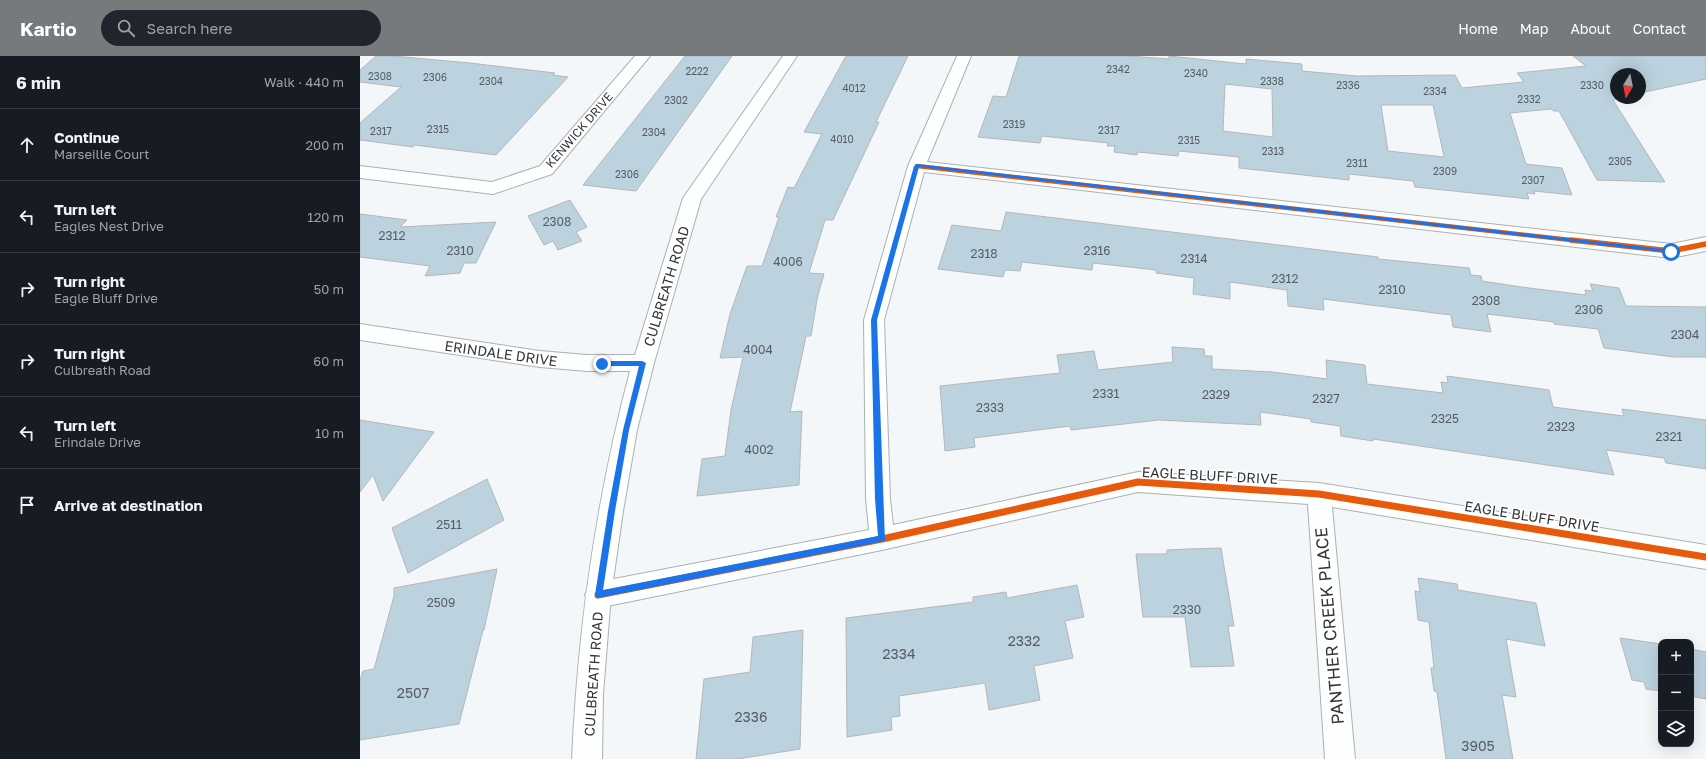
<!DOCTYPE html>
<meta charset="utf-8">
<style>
:root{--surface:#171b24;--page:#20242c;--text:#f1f3f6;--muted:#9ea1a6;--line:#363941;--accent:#777a7d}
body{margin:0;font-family:"Golos Text",sans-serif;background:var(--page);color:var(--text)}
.controls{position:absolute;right:12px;bottom:12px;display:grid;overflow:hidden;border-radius:8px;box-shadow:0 4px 16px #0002}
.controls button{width:36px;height:36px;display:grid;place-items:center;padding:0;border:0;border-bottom:1px solid var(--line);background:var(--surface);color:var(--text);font:20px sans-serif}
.compass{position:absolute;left:1250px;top:12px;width:36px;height:36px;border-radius:50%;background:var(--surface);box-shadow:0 4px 16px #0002;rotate:190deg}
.stop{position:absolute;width:12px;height:12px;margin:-9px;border:3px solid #1a73e8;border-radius:50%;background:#fff}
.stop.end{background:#1a73e8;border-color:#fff;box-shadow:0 1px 4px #0008}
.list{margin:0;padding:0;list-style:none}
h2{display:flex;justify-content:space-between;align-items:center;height:52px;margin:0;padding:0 16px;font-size:17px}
h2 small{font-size:13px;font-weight:400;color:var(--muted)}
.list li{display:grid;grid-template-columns:26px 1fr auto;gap:12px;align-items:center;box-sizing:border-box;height:72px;padding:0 16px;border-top:1px solid var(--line)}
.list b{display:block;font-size:15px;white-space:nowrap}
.list p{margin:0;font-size:13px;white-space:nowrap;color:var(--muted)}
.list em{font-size:13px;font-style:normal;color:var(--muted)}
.icon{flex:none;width:22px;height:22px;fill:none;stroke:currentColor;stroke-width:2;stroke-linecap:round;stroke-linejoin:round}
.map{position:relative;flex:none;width:1346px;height:703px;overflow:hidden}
header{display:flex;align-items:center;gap:24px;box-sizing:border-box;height:56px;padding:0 20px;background:var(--accent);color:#fff}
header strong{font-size:19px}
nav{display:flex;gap:22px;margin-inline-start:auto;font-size:14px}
.search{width:280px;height:36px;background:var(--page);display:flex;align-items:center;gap:10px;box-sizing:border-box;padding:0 14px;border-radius:22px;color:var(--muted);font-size:15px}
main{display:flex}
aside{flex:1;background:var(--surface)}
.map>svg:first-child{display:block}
.building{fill:#bcd2de;stroke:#b4b7b9;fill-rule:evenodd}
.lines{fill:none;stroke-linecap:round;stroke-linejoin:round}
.minor-casing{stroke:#adb0b2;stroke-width:2}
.tertiary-casing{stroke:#adb0b2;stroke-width:2}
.minor{fill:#fdfefe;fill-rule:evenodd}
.tertiary{fill:#fdfefe;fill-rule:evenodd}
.cycleway-far2-casing{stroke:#fff;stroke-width:6}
.cycleway-far1-casing{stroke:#fff;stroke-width:8}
.cycleway-casing{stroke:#fff;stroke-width:10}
.cycleway-far2{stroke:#e8590c;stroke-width:4.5}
.cycleway-far1{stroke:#e8590c;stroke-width:5.5}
.cycleway{stroke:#e8590c;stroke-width:7}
.route{fill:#1a73e8}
.labels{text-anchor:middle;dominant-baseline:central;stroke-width:3;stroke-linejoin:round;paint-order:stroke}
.far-number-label{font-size:10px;fill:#565d62}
.far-street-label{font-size:12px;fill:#343639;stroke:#fff}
.number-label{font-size:12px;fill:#565d62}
.street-label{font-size:14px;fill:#343639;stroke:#fff}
.near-number-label{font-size:14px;fill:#565d62}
.near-street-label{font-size:17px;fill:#343639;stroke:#fff}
</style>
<header>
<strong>Kartio</strong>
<div class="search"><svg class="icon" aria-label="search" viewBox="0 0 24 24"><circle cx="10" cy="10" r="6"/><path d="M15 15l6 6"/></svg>Search here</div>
<nav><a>Home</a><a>Map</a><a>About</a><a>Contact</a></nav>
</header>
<main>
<aside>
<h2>6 min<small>Walk · 440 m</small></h2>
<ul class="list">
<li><svg class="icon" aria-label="ahead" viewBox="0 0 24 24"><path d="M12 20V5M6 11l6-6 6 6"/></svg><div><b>Continue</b><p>Marseille Court</p></div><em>200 m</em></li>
<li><svg class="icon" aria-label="left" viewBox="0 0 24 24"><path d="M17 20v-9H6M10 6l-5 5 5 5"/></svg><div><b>Turn left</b><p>Eagles Nest Drive</p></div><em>120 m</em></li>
<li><svg class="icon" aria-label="right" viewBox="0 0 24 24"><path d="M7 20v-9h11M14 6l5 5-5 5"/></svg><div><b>Turn right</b><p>Eagle Bluff Drive</p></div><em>50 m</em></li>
<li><svg class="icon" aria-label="right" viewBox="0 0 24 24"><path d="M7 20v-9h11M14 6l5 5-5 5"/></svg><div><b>Turn right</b><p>Culbreath Road</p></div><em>60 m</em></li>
<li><svg class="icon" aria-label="left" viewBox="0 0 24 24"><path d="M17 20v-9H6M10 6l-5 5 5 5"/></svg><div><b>Turn left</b><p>Erindale Drive</p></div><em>10 m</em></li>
<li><svg class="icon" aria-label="arrive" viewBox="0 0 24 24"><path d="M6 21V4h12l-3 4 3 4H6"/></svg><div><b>Arrive at destination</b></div></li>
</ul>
</aside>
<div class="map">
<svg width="1346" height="703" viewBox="0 0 1346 703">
<rect width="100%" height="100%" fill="#f4f7fa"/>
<g class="building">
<path d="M 16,0 L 33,0 L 110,7 L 195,17 L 193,19 L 208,21 L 136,99 L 54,89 L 53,91 L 0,84 L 0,67 L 41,31 L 0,26 L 0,14 Z"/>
<path d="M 325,0 L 372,0 L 276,135 L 223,129 Z"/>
<path d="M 486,0 L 548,0 L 516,66 L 519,66 L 473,164 L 465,164 L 449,217 L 464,218 L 457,243 L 451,280 L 446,280 L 430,356 L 442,355 L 439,429 L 337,440 L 342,403 L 365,400 L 371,354 L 383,301 L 360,302 L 370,258 L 387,210 L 402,210 L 419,161 L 416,161 L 428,131 L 434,132 L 462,78 L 444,76 Z"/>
<path d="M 659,0 L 768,0 L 809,3 L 809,0 L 886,8 L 886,3 L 942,8 L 942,15 L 997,20 L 1095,19 L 1102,32 L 1164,26 L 1157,17 L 1226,10 L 1213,0 L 1346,0 L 1346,23 L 1280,37 L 1280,18 L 1256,18 L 1256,42 L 1260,42 L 1253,44 L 1305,126 L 1237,124 L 1199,55 L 1194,55 L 1191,53 L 1150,57 L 1166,108 L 1202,112 L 1212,139 L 1174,135 L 1175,138 L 1167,137 L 1169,143 L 1055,131 L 1053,125 L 989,118 L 989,124 L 879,112 L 879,101 L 819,95 L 818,100 L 778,96 L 777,99 L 754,96 L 755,90 L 747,90 L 748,87 L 682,80 L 680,87 L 618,81 L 633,40 L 646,41 ZM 865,28 L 912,33 L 913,81 L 863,75 ZM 1021,49 L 1073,49 L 1084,101 L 1028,95 Z"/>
<path d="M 210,144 L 227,171 L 216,176 L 222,185 L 198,194 L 193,185 L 184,189 L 168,160 Z"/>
<path d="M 646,156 L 1018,201 L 1018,203 L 1109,212 L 1111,219 L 1121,220 L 1122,225 L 1161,231 L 1226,239 L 1225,234 L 1233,235 L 1230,228 L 1259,232 L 1266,250 L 1346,251 L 1346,301 L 1314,301 L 1244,292 L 1238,273 L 1194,268 L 1194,266 L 1127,258 L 1131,276 L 1093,271 L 1091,259 L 963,243 L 964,254 L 928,250 L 927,234 L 870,226 L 870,243 L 833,238 L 834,222 L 796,217 L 796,214 L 733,207 L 732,214 L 662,206 L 660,215 L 645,214 L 643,221 L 578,213 L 592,169 L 641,175 Z"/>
<path d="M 0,158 L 47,164 L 40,171 L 136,166 L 116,207 L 104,207 L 100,217 L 65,220 L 70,210 L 0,201 Z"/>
<path d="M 812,291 L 844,293 L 845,300 L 852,300 L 852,313 L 913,316 L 967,323 L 966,304 L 1005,309 L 1007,328 L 1083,337 L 1081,326 L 1088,327 L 1087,320 L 1189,334 L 1193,351 L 1264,360 L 1262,353 L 1346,364 L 1346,413 L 1306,407 L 1304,402 L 1246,394 L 1254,419 L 1013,383 L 1013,385 L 981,380 L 980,370 L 951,366 L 951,363 L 900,356 L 901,369 L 799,364 L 711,374 L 710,370 L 614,382 L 615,391 L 585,395 L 580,330 L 700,317 L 697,299 L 734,295 L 738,314 L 813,306 Z"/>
<path d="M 0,364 L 74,376 L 23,445 L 13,419 L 0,436 Z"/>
<path d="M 127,423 L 144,464 L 48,517 L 32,472 Z"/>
<path d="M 861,492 L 874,570 L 868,570 L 874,610 L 831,611 L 825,561 L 783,561 L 776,498 L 807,498 L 807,494 L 828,493 Z"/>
<path d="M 137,513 L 124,574 L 123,574 L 99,668 L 0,684 L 0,624 L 3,615 L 14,613 L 34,540 L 34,532 Z"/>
<path d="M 1058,522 L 1097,528 L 1098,534 L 1176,547 L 1185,590 L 1146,583 L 1156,641 L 1142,639 L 1153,703 L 1086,703 L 1077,636 L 1074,635 L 1071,612 L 1074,612 L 1069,566 L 1058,564 L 1055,535 L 1060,536 Z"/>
<path d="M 717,529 L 724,561 L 705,565 L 713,602 L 674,610 L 680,644 L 629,654 L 625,627 L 539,640 L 540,660 L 531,661 L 532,674 L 487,681 L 486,562 L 613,546 L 613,541 L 646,536 L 647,542 Z"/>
<path d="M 443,574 L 440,693 L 378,703 L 336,703 L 344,623 L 390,616 L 393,581 Z"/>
<path d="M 1260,582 L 1301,588 L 1301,635 L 1286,633 L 1284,626 L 1272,624 Z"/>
<path d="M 1331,593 L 1346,596 L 1346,643 L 1331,640 Z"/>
</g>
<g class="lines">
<defs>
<g id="minor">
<path d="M 275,0 L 290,0 L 192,118 L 133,138 L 0,122 L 0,110 L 132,126 L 180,110 Z"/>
<path d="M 597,0 L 611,0 L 567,106 L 1311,188 L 1346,181 L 1346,195 L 1311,202 L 564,116 L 524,264 L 530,443 L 533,469 L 778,416 L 959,427 L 1346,489 L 1346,513 L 972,451 L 995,703 L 965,703 L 948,448 L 778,436 L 522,494 L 238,552 L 229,548 L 225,539 L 229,530 L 238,526 L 509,474 L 506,443 L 504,264 L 548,110 Z"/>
</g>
<path id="tertiary" d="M 423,0 L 437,0 L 341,143 L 294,307 L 277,374 L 263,455 L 251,539 L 243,638 L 242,703 L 212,703 C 218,570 236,444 270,315 L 227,315 L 180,311 L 0,284 L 0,268 L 180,295 L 227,299 L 275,299 L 323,142 Z"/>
</defs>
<use href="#minor" class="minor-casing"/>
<use href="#tertiary" class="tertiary-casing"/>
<use href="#minor" class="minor"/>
<use href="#tertiary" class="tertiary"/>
<defs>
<path id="cycleway-far2" d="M 557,110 L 1220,185"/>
<path id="cycleway-far1" d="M 1211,184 L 1311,195 L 1346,188"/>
<path id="cycleway" d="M 238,539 L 522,483 L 778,426 L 959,438 L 1346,501"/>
</defs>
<use href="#cycleway-far2" class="cycleway-far2-casing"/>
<use href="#cycleway-far1" class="cycleway-far1-casing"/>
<use href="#cycleway" class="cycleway-casing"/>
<use href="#cycleway-far2" class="cycleway-far2"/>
<use href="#cycleway-far1" class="cycleway-far1"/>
<use href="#cycleway" class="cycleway"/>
</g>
<path class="route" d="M 557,108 L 1311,194 L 1313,196 L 1311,197 L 559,111 L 517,264 L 525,485 L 238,542 L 236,541 L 235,539 L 248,455 L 263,374 L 279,310 L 242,310 L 239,308 L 242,305 L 282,305 L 286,307 L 269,374 L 255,455 L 243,534 L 518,480 L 515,443 L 511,264 L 554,110 Z"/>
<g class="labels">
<g class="far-number-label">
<text x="758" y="13">2342</text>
<text x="337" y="15">2222</text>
<text x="836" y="17">2340</text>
<text x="20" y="20">2308</text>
<text x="75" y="21">2306</text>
<text x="131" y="25">2304</text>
<text x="912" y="25">2338</text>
<text x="988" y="29">2336</text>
<text x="1232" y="29">2330</text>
<text x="494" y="32">4012</text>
<text x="1075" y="35">2334</text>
<text x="1169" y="43">2332</text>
<text x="316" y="44">2302</text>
<text x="654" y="68">2319</text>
<text x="78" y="73">2315</text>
<text x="749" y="74">2317</text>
<text x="21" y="75">2317</text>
<text x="294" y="76">2304</text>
<text x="482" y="83">4010</text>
<text x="829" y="84">2315</text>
<text x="913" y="95">2313</text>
<text x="1260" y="105">2305</text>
<text x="997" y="107">2311</text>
<text x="1085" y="115">2309</text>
<text x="267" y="118">2306</text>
<text x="1173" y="124">2307</text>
</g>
<g class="far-street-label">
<text transform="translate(219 74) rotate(-49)">KENWICK DRIVE</text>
</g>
<g class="number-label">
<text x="197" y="165">2308</text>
<text x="32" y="179">2312</text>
<text x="100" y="194">2310</text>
<text x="737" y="194">2316</text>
<text x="624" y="197">2318</text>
<text x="834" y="202">2314</text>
<text x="428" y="205">4006</text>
<text x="925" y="222">2312</text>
<text x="1032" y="233">2310</text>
<text x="1126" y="244">2308</text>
<text x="1229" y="253">2306</text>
<text x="1325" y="278">2304</text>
<text x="398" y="293">4004</text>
<text x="746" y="337">2331</text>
<text x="856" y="338">2329</text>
<text x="966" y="342">2327</text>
<text x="630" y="351">2333</text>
<text x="1085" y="362">2325</text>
<text x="1201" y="370">2323</text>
<text x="1309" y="380">2321</text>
<text x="399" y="393">4002</text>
<text x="89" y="468">2511</text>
<text x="81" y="546">2509</text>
<text x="827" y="553">2330</text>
</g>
<g class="street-label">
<text transform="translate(306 230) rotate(-73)">CULBREATH ROAD</text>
<text transform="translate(141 297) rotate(8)">ERINDALE DRIVE</text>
<text transform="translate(850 419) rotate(3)">EAGLE BLUFF DRIVE</text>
<text transform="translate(1172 460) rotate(9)">EAGLE BLUFF DRIVE</text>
<text transform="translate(233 618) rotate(-86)">CULBREATH ROAD</text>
</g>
<g class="near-number-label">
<text x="664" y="584">2332</text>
<text x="539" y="597">2334</text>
<text x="53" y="636">2507</text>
<text x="391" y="660">2336</text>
<text x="1118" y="689">3905</text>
</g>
<g class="near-street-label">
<text transform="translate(969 570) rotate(-95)">PANTHER CREEK PLACE</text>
</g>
</g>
</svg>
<div class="controls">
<button>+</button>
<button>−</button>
<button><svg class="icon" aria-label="layers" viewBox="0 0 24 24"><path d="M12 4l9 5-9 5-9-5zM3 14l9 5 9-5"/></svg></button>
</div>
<svg class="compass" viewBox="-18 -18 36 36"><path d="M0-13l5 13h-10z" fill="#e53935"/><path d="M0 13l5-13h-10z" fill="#9ea1a6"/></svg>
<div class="stop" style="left:1311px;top:196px"></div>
<div class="stop end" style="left:242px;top:308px"></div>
</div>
</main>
